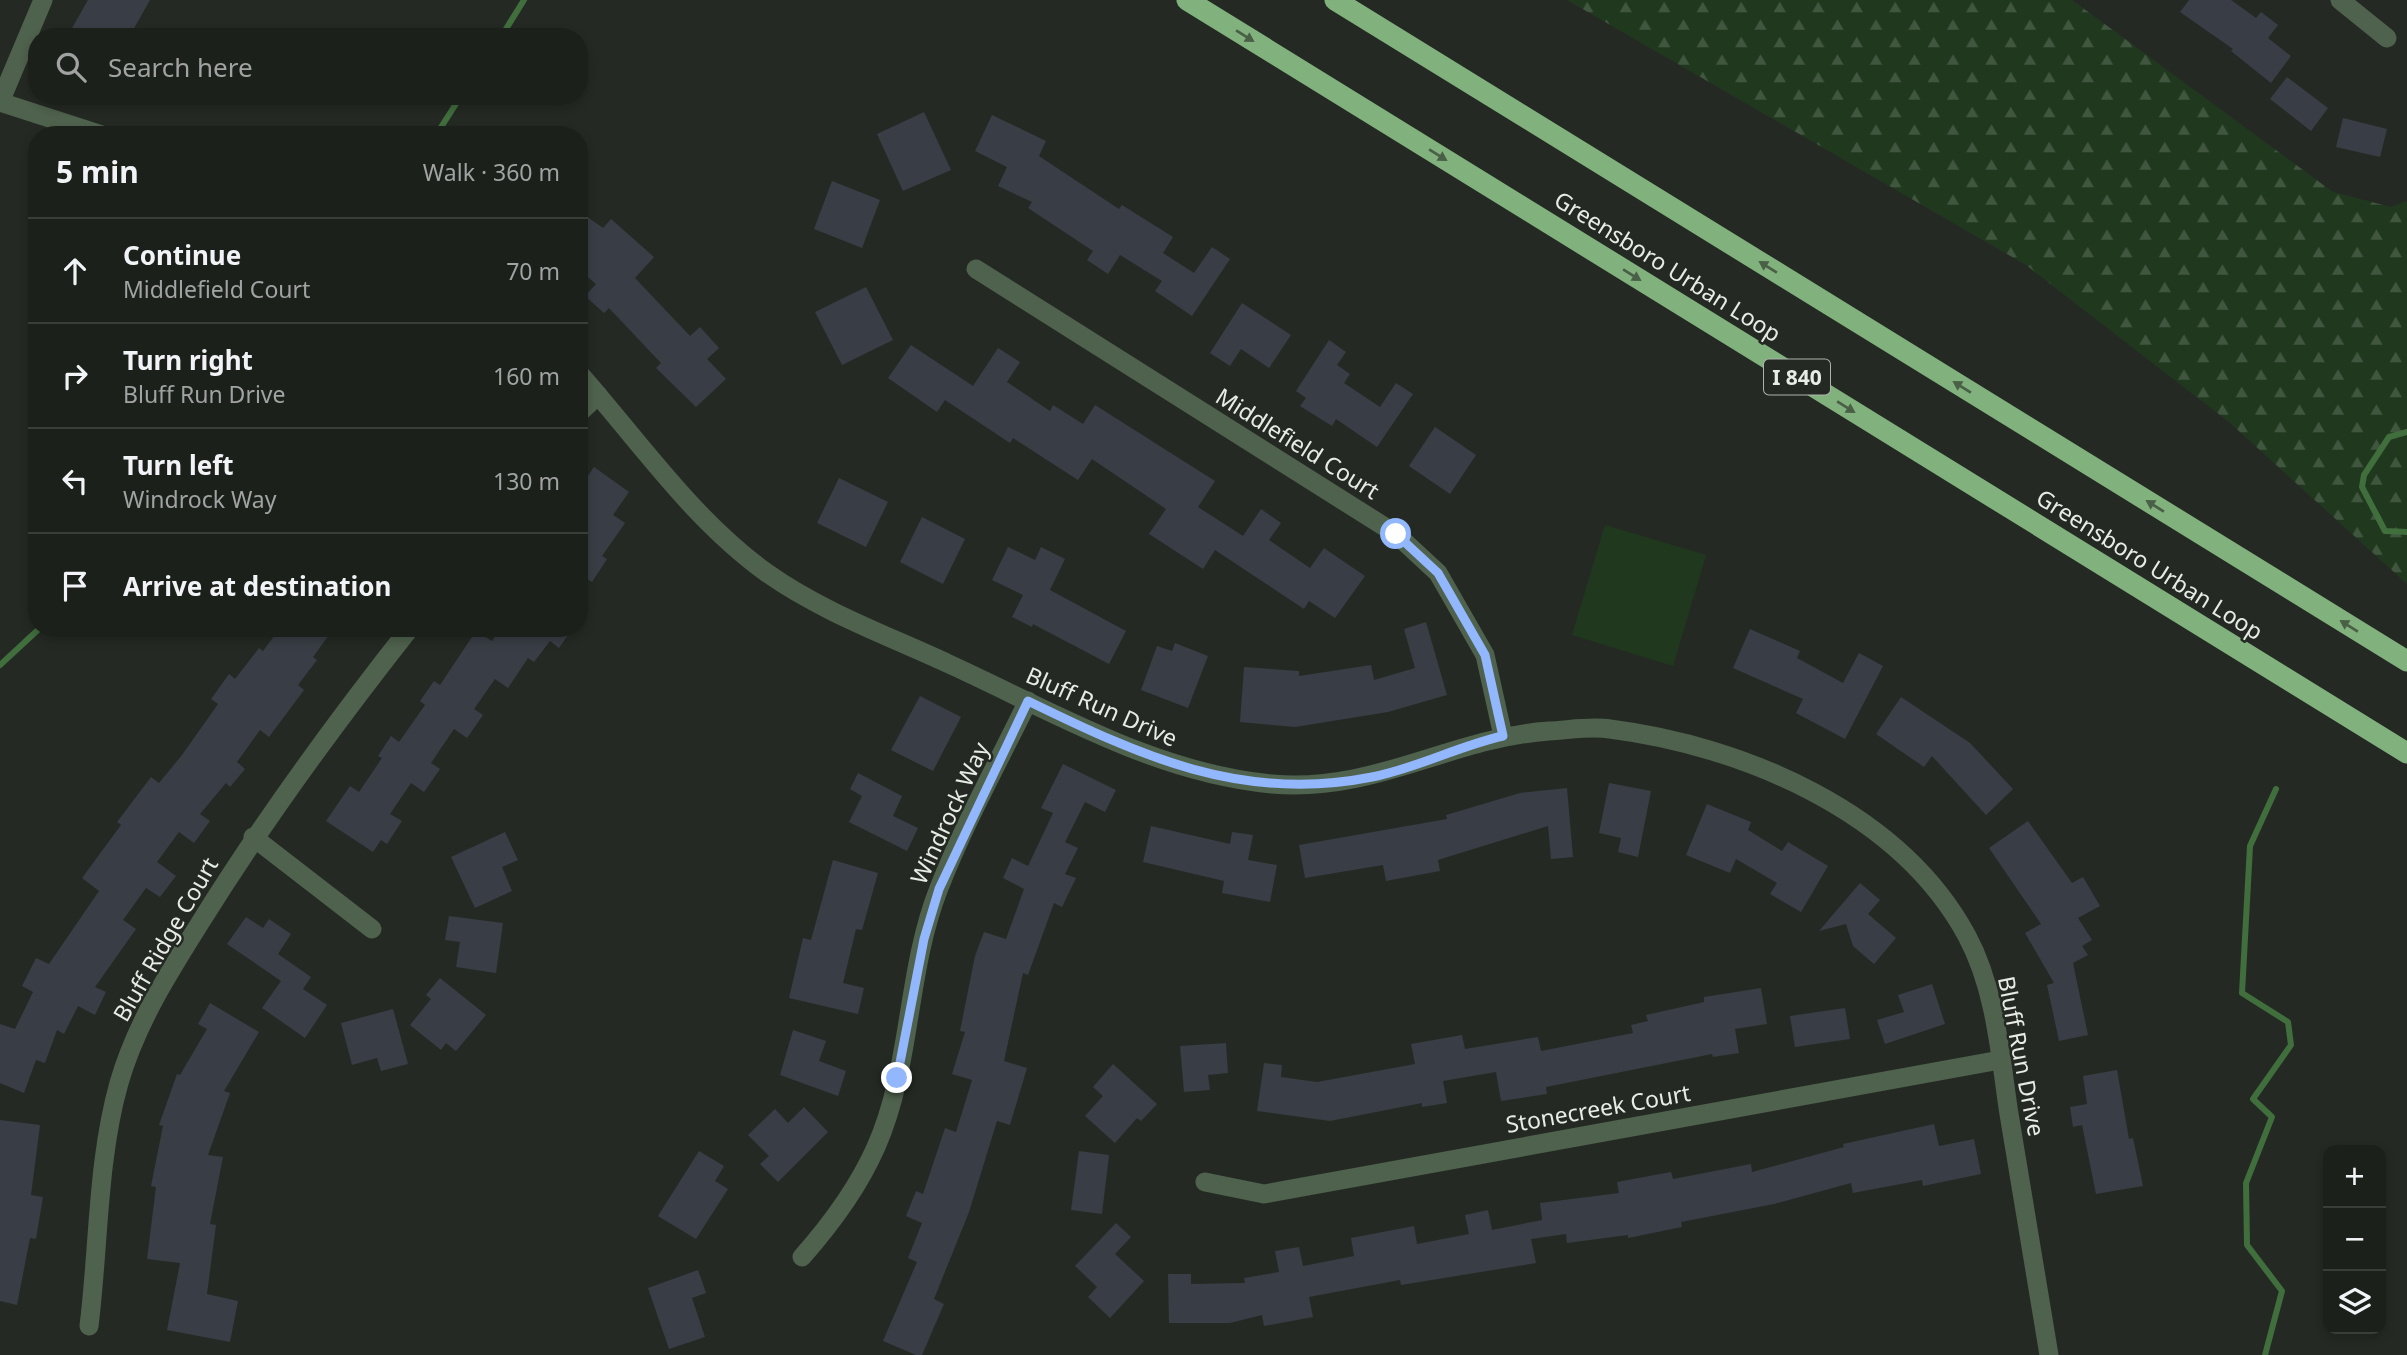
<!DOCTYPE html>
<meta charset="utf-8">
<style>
:root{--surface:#1b201a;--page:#282d27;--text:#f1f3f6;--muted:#a0a3a2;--line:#393e39}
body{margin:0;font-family:"Noto Sans",sans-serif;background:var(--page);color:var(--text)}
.controls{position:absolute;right:21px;bottom:21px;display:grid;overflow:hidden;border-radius:14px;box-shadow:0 4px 10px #0003}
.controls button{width:63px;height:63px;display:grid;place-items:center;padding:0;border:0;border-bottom:2px solid var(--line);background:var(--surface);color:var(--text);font:35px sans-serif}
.stop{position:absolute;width:21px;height:21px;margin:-16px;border:5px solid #93b7fd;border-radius:50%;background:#fff}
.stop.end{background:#93b7fd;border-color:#fff;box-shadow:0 2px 7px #0008}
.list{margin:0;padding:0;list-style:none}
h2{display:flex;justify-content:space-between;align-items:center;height:91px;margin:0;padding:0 28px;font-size:30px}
h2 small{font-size:23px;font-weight:400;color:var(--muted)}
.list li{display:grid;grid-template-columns:46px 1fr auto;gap:21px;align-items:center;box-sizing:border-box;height:105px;padding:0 28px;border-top:2px solid var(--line)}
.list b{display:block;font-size:26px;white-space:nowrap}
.list p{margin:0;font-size:23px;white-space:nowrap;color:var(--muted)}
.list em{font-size:23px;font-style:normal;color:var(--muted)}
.icon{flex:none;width:38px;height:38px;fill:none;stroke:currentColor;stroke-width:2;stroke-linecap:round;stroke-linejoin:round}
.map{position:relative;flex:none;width:2407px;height:1355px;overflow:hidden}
.search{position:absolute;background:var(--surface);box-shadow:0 4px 10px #0003;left:28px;top:28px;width:560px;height:77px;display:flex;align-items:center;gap:18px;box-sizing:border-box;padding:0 24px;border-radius:28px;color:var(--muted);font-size:26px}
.panel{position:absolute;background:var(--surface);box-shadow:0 4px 10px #0003;left:28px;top:126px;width:560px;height:511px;border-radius:28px}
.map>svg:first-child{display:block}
.green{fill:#20391e}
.forest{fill:url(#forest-firs)}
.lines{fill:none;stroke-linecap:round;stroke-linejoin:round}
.stream{stroke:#406e3d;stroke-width:6}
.building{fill:#393d45}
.street{stroke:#4f624d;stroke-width:19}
.highway{stroke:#81b17d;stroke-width:21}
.oneway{fill:#496047}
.route{stroke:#93b7fd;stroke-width:9}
.labels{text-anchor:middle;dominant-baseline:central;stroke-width:5;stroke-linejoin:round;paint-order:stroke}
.shield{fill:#242a23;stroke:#adb2ac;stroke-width:2}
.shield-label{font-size:21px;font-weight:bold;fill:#e8ece7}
.street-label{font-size:23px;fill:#e8ece7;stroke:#242a23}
</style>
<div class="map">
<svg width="2407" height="1355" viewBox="0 0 2407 1355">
<defs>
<pattern id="forest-firs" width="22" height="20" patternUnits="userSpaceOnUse" patternTransform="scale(1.75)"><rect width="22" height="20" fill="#20391e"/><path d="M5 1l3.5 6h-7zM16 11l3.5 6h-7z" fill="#40563f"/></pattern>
</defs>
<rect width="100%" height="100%" fill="#242a23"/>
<path class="green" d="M 1605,525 L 1706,555 L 1673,666 L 1572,635 Z"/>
<path class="forest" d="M 1567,0 L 2072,0 L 2333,192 L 2391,207 L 2407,201 L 2407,584 L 2229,422 L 2026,265 Z"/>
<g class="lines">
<g class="stream">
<path d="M 501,37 L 524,0"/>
<path d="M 436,135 L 461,96"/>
<path d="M 2407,432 L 2389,437 L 2364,475 L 2362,487 L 2385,531 L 2407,532"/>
<path d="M 0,665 L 40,628"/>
<path d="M 2265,1355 L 2282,1291 L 2247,1245 L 2246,1183 L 2272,1117 L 2253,1099 L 2291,1045 L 2288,1022 L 2242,993 L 2250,846 L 2276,789"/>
</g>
</g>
<g class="building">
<path d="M 88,0 L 150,0 L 129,37 L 67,37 Z"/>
<path d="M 2189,0 L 2231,0 L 2256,18 L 2261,12 L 2278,25 L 2268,38 L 2291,56 L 2271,83 L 2231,51 L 2233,49 L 2180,12 Z"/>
<path d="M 2287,77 L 2328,108 L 2311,131 L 2270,99 Z"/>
<path d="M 924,112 L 951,170 L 903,191 L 877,134 Z"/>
<path d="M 992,115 L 1046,141 L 1039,156 L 1119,209 L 1122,205 L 1173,237 L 1163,253 L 1194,273 L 1212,247 L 1230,259 L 1192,316 L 1155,291 L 1162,281 L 1120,255 L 1108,274 L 1087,260 L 1093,251 L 1028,208 L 1032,202 L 998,186 L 1007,167 L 975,151 Z"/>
<path d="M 2343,118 L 2387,129 L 2380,157 L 2336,147 Z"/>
<path d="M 832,181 L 880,200 L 862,248 L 814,229 Z"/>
<path d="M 579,211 L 603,228 L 611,219 L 654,257 L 635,278 L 690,336 L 700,327 L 719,348 L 707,359 L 726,379 L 696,407 L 656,368 L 661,363 L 609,308 L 604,313 L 585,296 L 596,284 L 579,270 Z"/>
<path d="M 866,287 L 893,340 L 842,365 L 815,312 Z"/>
<path d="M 1242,303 L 1291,335 L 1269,368 L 1241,349 L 1230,366 L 1210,353 Z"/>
<path d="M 1329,340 L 1346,352 L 1337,365 L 1350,374 L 1344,383 L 1380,407 L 1396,383 L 1413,394 L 1377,447 L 1336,419 L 1332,426 L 1300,406 L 1306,398 L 1296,391 Z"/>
<path d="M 911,345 L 973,386 L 998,348 L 1020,362 L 1007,382 L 1050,411 L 1053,405 L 1083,424 L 1095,405 L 1215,481 L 1198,507 L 1243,536 L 1261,509 L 1281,523 L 1269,540 L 1310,568 L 1324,548 L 1365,576 L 1335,618 L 1309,601 L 1304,609 L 1215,550 L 1203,569 L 1149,534 L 1166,509 L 1092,459 L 1078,480 L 1013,438 L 1010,443 L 945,400 L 937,412 L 888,378 Z"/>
<path d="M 1435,427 L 1476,455 L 1450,494 L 1409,466 Z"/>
<path d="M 594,467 L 629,492 L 613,515 L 625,523 L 602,556 L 607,559 L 592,582 L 579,574 L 579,489 Z"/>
<path d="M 839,478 L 888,502 L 866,547 L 817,523 Z"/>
<path d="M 922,517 L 965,539 L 943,584 L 900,562 Z"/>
<path d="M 1008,547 L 1035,560 L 1041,547 L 1065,559 L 1050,590 L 1126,631 L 1109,664 L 1033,624 L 1032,627 L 1012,617 L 1023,595 L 992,580 Z"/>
<path d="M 1426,622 L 1447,695 L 1388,712 L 1295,727 L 1240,722 L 1244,667 L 1299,671 L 1299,676 L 1371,665 L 1374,680 L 1415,668 L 1404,629 Z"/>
<path d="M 280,628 L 334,628 L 313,657 L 317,660 L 298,685 L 304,690 L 269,737 L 260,730 L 237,762 L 245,769 L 230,787 L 226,783 L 200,814 L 210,821 L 194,843 L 179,832 L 157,862 L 176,876 L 160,897 L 146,888 L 123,920 L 136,929 L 95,987 L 106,992 L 95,1015 L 78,1006 L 64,1034 L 57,1030 L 45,1063 L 36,1060 L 24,1093 L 0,1083 L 0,1024 L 15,1029 L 33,992 L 22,986 L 36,958 L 49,964 L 99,891 L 82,878 L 121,825 L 117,822 L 151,777 L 159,783 L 182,755 L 218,704 L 211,699 L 229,674 L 235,679 L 259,648 L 263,651 Z"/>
<path d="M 501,628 L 573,628 L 559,648 L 550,641 L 534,662 L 528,658 L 508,688 L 495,679 L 474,709 L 483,715 L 467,738 L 454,729 L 431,763 L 440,769 L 424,792 L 411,783 L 390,814 L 402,821 L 387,844 L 381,840 L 373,852 L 326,821 L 350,786 L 359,792 L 382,758 L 378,756 L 391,736 L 399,742 L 425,705 L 420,701 L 434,681 L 440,685 L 476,631 L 492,641 Z"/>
<path d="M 1750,629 L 1800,651 L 1797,658 L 1843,683 L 1859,653 L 1883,666 L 1845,739 L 1796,713 L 1803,699 L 1733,668 Z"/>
<path d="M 1175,643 L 1208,656 L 1188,708 L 1141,690 L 1157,646 L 1172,651 Z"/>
<path d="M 920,696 L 961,717 L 933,771 L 891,750 Z"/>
<path d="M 1901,697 L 1970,743 L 2013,789 L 1986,815 L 1932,756 L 1924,767 L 1876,734 Z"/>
<path d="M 1063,764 L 1116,790 L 1105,812 L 1085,802 L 1065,842 L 1078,848 L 1065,874 L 1076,878 L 1062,907 L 1054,903 L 1028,975 L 1023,973 L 1004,1061 L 1027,1068 L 1010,1125 L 997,1121 L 969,1212 L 934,1299 L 944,1304 L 922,1355 L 916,1355 L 883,1341 L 917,1262 L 908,1258 L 922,1223 L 906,1216 L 916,1191 L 923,1194 L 945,1128 L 956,1132 L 972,1080 L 952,1074 L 965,1032 L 960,1031 L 975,956 L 984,932 L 1006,939 L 1024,889 L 1003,878 L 1012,858 L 1028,866 L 1053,813 L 1041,808 Z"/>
<path d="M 858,773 L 902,796 L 893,816 L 918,828 L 907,851 L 849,822 L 862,796 L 850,789 Z"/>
<path d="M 1609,783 L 1651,791 L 1638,857 L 1618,852 L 1621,838 L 1599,833 Z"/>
<path d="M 1567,788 L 1573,857 L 1551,859 L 1548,826 L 1438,860 L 1440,871 L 1386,881 L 1383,865 L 1305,878 L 1299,845 L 1447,819 L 1446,815 L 1520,793 Z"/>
<path d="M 1707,804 L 1751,822 L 1748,830 L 1782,851 L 1788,842 L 1828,866 L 1801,912 L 1770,894 L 1777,883 L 1736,859 L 1730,873 L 1686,855 Z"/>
<path d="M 2028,821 L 2072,883 L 2083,877 L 2100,906 L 2078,918 L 2092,940 L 2082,946 L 2088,955 L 2073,963 L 2088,1035 L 2059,1041 L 2047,985 L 2054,983 L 2025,933 L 2041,924 L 1989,848 Z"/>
<path d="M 1151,826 L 1230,844 L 1232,832 L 1253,835 L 1248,860 L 1277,865 L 1270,902 L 1222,893 L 1224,881 L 1143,862 Z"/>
<path d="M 505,832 L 518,860 L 502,867 L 512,891 L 475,908 L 451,857 Z"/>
<path d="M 833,860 L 878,873 L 862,930 L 856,929 L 843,983 L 864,988 L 858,1014 L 789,998 L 803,938 L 811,940 Z"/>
<path d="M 1860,883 L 1880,900 L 1868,914 L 1896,938 L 1874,964 L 1853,946 L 1846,924 L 1819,931 Z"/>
<path d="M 449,916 L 503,923 L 496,973 L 456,967 L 460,942 L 445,940 Z"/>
<path d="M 246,917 L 263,928 L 269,919 L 291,934 L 278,954 L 311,977 L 303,989 L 327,1005 L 305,1038 L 262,1008 L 281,981 L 227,944 Z"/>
<path d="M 440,978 L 486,1015 L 456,1051 L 446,1043 L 441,1050 L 410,1025 L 431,999 L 426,995 Z"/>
<path d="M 1932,984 L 1945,1024 L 1885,1044 L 1877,1020 L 1904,1012 L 1898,995 Z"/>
<path d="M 1761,988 L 1767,1024 L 1735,1029 L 1739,1053 L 1713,1057 L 1712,1054 L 1546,1087 L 1547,1094 L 1501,1101 L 1496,1072 L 1443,1081 L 1447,1103 L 1422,1107 L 1422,1103 L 1330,1121 L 1257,1111 L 1264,1063 L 1282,1065 L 1281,1077 L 1317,1082 L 1415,1064 L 1411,1044 L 1462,1035 L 1465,1049 L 1538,1037 L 1541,1051 L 1633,1033 L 1631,1025 L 1648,1021 L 1646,1015 L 1704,1002 L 1704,997 Z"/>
<path d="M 210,1003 L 259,1032 L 224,1091 L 230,1093 L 208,1155 L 223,1157 L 210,1224 L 216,1225 L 207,1294 L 238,1301 L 230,1342 L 167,1330 L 180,1263 L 147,1259 L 156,1187 L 151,1186 L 163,1126 L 159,1125 L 177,1074 L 180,1075 L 207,1029 L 198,1024 Z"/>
<path d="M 1845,1008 L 1850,1039 L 1795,1047 L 1790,1016 Z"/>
<path d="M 393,1009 L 408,1064 L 381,1071 L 377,1058 L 352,1065 L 341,1023 Z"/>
<path d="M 793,1030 L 826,1041 L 819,1061 L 846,1071 L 838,1096 L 780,1075 Z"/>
<path d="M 1226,1043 L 1228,1073 L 1208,1075 L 1210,1090 L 1184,1092 L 1180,1046 Z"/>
<path d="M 1113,1064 L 1157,1104 L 1141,1121 L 1137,1118 L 1115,1143 L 1085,1116 L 1103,1096 L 1093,1087 Z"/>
<path d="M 2117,1070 L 2129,1139 L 2133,1138 L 2143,1186 L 2096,1194 L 2082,1125 L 2073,1127 L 2070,1107 L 2087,1104 L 2083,1076 Z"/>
<path d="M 804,1107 L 828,1132 L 778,1182 L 760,1164 L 769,1156 L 748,1135 L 775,1109 L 788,1123 Z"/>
<path d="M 0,1120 L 40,1125 L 31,1195 L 43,1197 L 36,1239 L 30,1238 L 17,1305 L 0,1301 Z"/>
<path d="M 1934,1124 L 1939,1146 L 1974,1139 L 1981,1174 L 1923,1186 L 1922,1180 L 1853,1193 L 1851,1183 L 1774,1204 L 1681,1222 L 1682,1227 L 1628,1238 L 1628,1235 L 1567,1243 L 1566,1234 L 1531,1239 L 1536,1263 L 1401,1285 L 1400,1280 L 1309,1297 L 1313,1317 L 1264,1326 L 1262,1315 L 1230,1323 L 1169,1323 L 1168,1274 L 1191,1274 L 1191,1284 L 1245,1283 L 1244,1278 L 1279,1272 L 1275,1251 L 1299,1247 L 1303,1266 L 1354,1256 L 1351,1238 L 1414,1226 L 1417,1244 L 1469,1234 L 1465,1215 L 1488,1210 L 1492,1230 L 1542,1220 L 1540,1203 L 1619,1193 L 1617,1182 L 1671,1172 L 1673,1179 L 1751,1164 L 1752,1172 L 1844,1147 L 1843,1144 Z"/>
<path d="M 699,1151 L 724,1166 L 715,1181 L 728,1189 L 696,1239 L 658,1216 Z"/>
<path d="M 1079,1151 L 1109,1155 L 1102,1214 L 1071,1210 Z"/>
<path d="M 1116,1223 L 1131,1237 L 1115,1254 L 1144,1281 L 1110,1318 L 1088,1297 L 1097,1287 L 1075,1266 Z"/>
<path d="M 698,1270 L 706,1293 L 692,1298 L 705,1337 L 669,1349 L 648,1288 Z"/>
</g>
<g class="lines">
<g class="street">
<path d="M 2340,0 L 2387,38"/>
<path d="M 0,102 L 43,0"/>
<path d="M 0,102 L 102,135"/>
<path d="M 976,269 L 1396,534 L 1438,573 L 1485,655 L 1503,736"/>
<path d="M 579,373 C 639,441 693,520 767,573 C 822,612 889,636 949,664 C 1054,712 1155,773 1272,784 C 1375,793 1450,738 1549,731 C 1569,730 1591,726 1610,729 C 1744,746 1900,812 1967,936 C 1996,990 2000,1055 2009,1114 C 2022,1194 2036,1275 2049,1355"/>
<path d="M 579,413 L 598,395"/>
<path d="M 253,837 L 372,929"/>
<path d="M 1205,1182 L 1264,1194 L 2000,1060"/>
<path d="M 802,1257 C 832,1223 858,1188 876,1147 C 912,1066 906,971 939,888 C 964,824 998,763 1028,701"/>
<path d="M 89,1326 C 99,1246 97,1161 119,1083 C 136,1024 168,974 200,923 C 264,820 335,723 410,628"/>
</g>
<g class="highway">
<path d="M 1187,0 L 2407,753"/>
<path d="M 1335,0 L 2407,661"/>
</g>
</g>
<defs><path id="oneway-solid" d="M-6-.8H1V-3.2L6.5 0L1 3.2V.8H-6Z" transform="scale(1.75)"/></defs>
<g class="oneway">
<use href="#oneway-solid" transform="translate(1245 36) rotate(32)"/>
<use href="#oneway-solid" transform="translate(1438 155) rotate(32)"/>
<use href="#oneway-solid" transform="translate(1768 267) rotate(-148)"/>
<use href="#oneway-solid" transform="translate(1632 275) rotate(32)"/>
<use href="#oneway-solid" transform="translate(1962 387) rotate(-148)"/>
<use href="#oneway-solid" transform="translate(1846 407) rotate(32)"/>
<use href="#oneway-solid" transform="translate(2155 506) rotate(-148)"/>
<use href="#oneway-solid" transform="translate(2349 626) rotate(-148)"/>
</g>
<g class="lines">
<path class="route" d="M 897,1078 L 924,939 L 939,889 L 1028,701 C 1141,756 1242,803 1372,777 C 1418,768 1458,746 1503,736 L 1485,655 L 1438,573 L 1396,534"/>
</g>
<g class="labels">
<rect class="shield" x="1764" y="359.5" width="66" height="35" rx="5"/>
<g class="shield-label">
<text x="1797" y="377">I 840</text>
</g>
<g class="street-label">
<text transform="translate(1668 266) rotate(32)">Greensboro Urban Loop</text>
<text transform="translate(1298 443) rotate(32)">Middlefield Court</text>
<text transform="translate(2150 564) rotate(32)">Greensboro Urban Loop</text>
<text transform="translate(1102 706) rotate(24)">Bluff Run Drive</text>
<text transform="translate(949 813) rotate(-65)">Windrock Way</text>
<text transform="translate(165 939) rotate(-60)">Bluff Ridge Court</text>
<text transform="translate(2022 1056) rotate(79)">Bluff Run Drive</text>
<text transform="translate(1598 1108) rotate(-10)">Stonecreek Court</text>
</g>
</g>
</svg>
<div class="controls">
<button>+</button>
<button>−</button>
<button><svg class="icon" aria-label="layers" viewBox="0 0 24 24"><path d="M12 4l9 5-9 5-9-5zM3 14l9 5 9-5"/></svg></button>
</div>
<div class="stop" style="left:1396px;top:534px"></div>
<div class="stop end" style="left:897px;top:1078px"></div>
<div class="search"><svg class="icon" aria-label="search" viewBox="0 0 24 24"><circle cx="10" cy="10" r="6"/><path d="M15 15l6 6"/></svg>Search here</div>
<section class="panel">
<h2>5 min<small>Walk · 360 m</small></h2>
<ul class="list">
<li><svg class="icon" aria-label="ahead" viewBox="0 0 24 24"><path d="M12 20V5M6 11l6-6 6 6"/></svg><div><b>Continue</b><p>Middlefield Court</p></div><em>70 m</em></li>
<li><svg class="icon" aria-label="right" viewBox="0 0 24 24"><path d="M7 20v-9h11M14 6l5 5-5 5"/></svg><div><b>Turn right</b><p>Bluff Run Drive</p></div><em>160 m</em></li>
<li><svg class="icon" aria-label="left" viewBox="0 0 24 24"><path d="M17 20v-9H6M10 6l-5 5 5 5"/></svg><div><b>Turn left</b><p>Windrock Way</p></div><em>130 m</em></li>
<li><svg class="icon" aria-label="arrive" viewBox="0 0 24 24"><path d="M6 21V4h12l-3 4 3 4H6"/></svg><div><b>Arrive at destination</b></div></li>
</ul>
</section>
</div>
